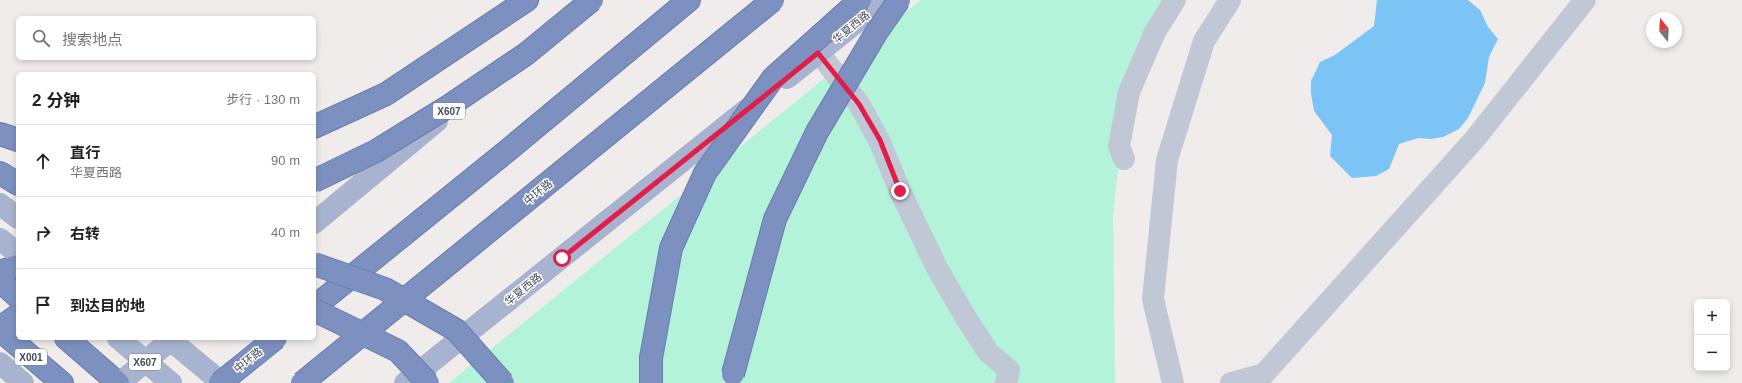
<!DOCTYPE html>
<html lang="zh">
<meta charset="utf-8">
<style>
:root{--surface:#fff;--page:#f2f2f2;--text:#202124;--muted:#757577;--line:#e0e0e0}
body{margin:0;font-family:Helvetica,"Noto Sans SC",sans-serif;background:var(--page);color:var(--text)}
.controls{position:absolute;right:12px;bottom:12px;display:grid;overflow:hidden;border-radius:6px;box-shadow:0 2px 6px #0003}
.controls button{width:36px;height:36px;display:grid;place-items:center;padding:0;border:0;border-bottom:1px solid var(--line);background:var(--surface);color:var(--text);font:20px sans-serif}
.compass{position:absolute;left:1646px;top:12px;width:36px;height:36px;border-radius:50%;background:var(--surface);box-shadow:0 2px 6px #0003;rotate:342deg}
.stop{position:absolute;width:12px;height:12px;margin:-9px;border:3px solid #e11d48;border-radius:50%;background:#fff}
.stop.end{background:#e11d48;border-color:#fff;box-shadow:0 1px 4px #0008}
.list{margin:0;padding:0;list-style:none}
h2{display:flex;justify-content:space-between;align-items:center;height:52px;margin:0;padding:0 16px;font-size:17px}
h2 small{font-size:13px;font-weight:400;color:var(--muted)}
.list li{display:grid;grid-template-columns:26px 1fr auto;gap:12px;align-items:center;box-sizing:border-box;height:72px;padding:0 16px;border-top:1px solid var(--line)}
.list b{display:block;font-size:15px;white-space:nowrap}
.list p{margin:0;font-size:13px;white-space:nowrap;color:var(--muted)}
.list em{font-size:13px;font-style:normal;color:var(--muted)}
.icon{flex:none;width:22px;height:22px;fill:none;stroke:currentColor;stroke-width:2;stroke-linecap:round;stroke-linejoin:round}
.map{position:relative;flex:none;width:1742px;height:383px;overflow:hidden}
.search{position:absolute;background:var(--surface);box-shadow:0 2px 6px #0003;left:16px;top:16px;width:300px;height:44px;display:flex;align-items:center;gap:10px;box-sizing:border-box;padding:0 14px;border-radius:6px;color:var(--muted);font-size:15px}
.panel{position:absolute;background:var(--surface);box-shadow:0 2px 6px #0003;left:16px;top:72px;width:300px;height:268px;border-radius:6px}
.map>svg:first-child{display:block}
.green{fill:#b3f3d9}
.water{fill:#7cc4f5}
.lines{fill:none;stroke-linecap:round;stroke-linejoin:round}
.highway-casing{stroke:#697cad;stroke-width:24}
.minor{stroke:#c0c7d5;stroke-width:22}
.major{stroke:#a8b4cf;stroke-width:22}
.highway{stroke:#7d91c1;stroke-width:22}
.highway-bridge-casing{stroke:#697cad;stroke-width:24;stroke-linecap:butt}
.major-bridge{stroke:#a8b4cf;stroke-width:22}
.highway-bridge{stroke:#7d91c1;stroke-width:22}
.route{stroke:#e11d48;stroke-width:5}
.labels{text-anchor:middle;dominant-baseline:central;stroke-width:3;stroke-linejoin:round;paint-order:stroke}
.shield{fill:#fff;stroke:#7b808c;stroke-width:1}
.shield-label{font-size:10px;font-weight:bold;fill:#424a5b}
.street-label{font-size:11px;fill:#424a5b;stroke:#fff}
</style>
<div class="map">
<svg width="1742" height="383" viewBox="0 0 1742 383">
<rect width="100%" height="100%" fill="#efeceb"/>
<path class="green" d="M 921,0 L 1178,0 L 1124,118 L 1113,214 L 1115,383 L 449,383 Z"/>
<path class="water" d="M 1377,0 L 1468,0 L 1480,10 L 1488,27 L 1498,39 L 1489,57 L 1485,83 L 1468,118 L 1459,129 L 1443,137 L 1431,139 L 1418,138 L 1399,144 L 1389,169 L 1376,176 L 1352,178 L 1330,156 L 1332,135 L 1314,111 L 1311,94 L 1311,81 L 1320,62 L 1335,55 L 1374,26 Z"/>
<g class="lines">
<defs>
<g id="highway">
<path d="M 314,127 L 386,94 L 527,0"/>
<path d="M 0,134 L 18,140"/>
<path d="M 0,173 L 18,184"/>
<path d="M 0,272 L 18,266"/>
<path d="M 0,281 L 18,297"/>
<path d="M 314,307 L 507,151 L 689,0"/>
<path d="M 0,328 L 18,315"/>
<path d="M 0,330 L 62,383"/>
<path d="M 66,338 L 118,383"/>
<path d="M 651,358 L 651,383"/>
</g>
</defs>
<use href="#highway" class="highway-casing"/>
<g class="minor">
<path d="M 819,53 L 859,104 L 879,140 L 900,191 L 937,268 L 966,318 L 988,352 L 1009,370 L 1006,383"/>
<path d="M 1124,159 L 1119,146 L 1129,92 L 1155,32 L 1175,0"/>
<path d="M 1173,383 L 1153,299 L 1167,160 L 1204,41 L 1230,0"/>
<path d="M 1231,383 L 1264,374 L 1474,140 L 1585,0"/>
</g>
<g class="major">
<path d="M 787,78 L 884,0"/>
<path d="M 0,204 L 18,218"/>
<path d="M 314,223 L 437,121"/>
<path d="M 0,239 L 18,254"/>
<path d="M 168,338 L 222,383"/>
<path d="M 0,363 L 23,383"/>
<path d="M 120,383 L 173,338"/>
<path d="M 405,383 L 746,110"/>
</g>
<use href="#highway" class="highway"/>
<defs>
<g id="highway-bridge">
<path d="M 314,181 L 376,151 L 449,106 L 526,54 L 592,0"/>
<path d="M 314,264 L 385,289 L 456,330 L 503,383"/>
<path d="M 314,310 L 398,351 L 428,383"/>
<path d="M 651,358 L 671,248 L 705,173 L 773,78 L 860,0"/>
<path d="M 733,374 L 775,219 L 817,132 L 876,33 L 899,0"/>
<path d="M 220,383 L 276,338"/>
<path d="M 302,383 L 773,0"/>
</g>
</defs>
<use href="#highway-bridge" class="highway-bridge-casing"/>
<path class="major-bridge" d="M 118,338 L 171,383"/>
<use href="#highway-bridge" class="highway-bridge"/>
</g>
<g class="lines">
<path class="route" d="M 562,258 L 818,53 L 859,104 L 880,140 L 900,191"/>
</g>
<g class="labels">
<g class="shield">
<rect x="433" y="103" width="32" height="16" rx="3"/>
<rect x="15" y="349" width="32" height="16" rx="3"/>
<rect x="129" y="354" width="32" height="16" rx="3"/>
</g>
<g class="shield-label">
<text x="449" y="111">X607</text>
<text x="31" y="357">X001</text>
<text x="145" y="362">X607</text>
</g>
<g class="street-label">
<text transform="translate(851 27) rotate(-39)">华夏西路</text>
<text transform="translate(538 192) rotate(-39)">中环路</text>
<text transform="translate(523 289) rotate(-39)">华夏西路</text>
<text transform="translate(248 360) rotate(-39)">中环路</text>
</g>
</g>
</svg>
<div class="controls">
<button>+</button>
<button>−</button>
</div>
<svg class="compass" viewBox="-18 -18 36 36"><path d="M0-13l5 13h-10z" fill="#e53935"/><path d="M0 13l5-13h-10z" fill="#757577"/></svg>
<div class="stop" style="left:562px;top:258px"></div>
<div class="stop end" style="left:900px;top:191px"></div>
<div class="search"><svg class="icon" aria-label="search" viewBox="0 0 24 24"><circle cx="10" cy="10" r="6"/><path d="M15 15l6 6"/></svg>搜索地点</div>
<section class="panel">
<h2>2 分钟<small>步行 · 130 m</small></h2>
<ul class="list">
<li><svg class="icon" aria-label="ahead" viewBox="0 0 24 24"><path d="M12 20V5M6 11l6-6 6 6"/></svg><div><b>直行</b><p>华夏西路</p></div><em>90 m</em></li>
<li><svg class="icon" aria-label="right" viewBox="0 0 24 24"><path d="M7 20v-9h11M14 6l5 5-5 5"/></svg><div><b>右转</b></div><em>40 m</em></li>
<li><svg class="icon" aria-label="arrive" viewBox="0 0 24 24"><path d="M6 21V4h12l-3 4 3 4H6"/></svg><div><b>到达目的地</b></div></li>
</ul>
</section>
</div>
